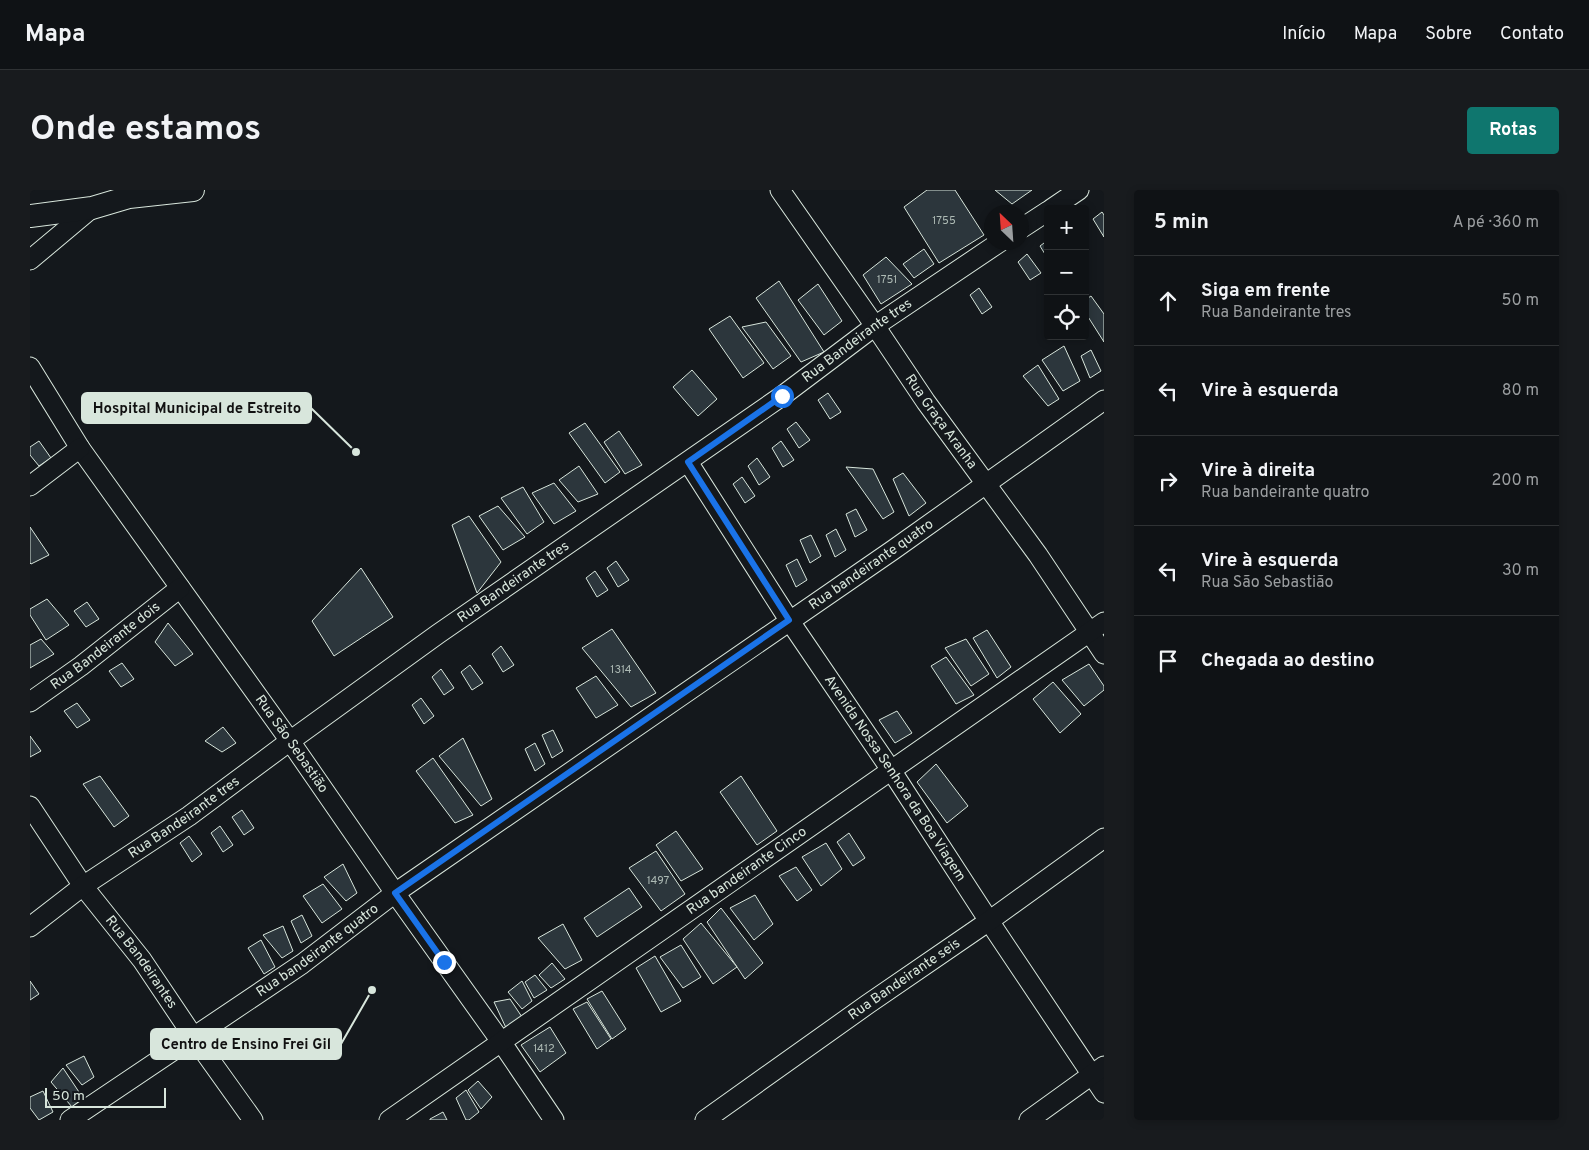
<!DOCTYPE html>
<html lang="pt">
<meta charset="utf-8">
<style>
:root{--surface:#0f1215;--page:#181b1e;--text:#f1f3f6;--muted:#9b9ea0;--line:#2f3234;--accent:#0f766e}
body{margin:0;font-family:Overpass,sans-serif;background:var(--page);color:var(--text)}
.controls{position:absolute;right:15px;top:15px;display:grid;overflow:hidden;border-radius:5px;box-shadow:0 2px 8px #0003}
.controls button{width:45px;height:45px;display:grid;place-items:center;padding:0;border:0;border-bottom:1px solid var(--line);background:var(--surface);color:var(--text);font:25px sans-serif}
.compass{position:absolute;left:954px;top:15px;width:45px;height:45px;border-radius:50%;background:var(--surface);box-shadow:0 2px 8px #0003;rotate:335deg}
.scale{position:absolute;left:15px;bottom:12px;width:121px;box-sizing:border-box;padding-left:5px;border:2px solid #d8e6dc;border-top:0;font-size:14px;line-height:18px;white-space:nowrap;color:#d8e6dc;-webkit-text-stroke:4px #14181c;paint-order:stroke}
.stop{position:absolute;width:15px;height:15px;margin:-11px;border:4px solid #1a73e8;border-radius:50%;background:#fff}
.stop.end{background:#1a73e8;border-color:#fff;box-shadow:0 1px 5px #0008}
.list{margin:0;padding:0;list-style:none}
h2{display:flex;justify-content:space-between;align-items:center;height:65px;margin:0;padding:0 20px;font-size:21px}
h2 small{font-size:16px;font-weight:400;color:var(--muted)}
.list li{display:grid;grid-template-columns:32px 1fr auto;gap:15px;align-items:center;box-sizing:border-box;height:90px;padding:0 20px;border-top:1px solid var(--line)}
.list b{display:block;font-size:19px;white-space:nowrap}
.list p{margin:0;font-size:16px;white-space:nowrap;color:var(--muted)}
.list em{font-size:16px;font-style:normal;color:var(--muted)}
.icon{flex:none;width:28px;height:28px;fill:none;stroke:currentColor;stroke-width:2;stroke-linecap:round;stroke-linejoin:round}
.map{position:relative;flex:none;width:1074px;height:930px;overflow:hidden;border-radius:5px}
header{display:flex;align-items:center;gap:30px;box-sizing:border-box;height:70px;padding:0 25px;background:var(--surface);border-bottom:1px solid var(--line)}
header strong{font-size:24px}
nav{display:flex;gap:28px;margin-inline-start:auto;font-size:18px}
.intro{display:flex;align-items:center;justify-content:space-between;box-sizing:border-box;height:120px;padding:0 30px}
h1{margin:0;font-size:35px}
.button{padding:12px 22px;border-radius:5px;background:var(--accent);color:#fff;font-size:18px;font-weight:700}
main{display:flex;gap:30px;padding:0 30px}
aside{flex:1;background:var(--surface);border-radius:5px;box-shadow:0 2px 8px #0003}
.map>svg:first-child{display:block}
.building{fill:#2c363c;stroke:#d8e6dc}
.lines{fill:none;stroke-linecap:round;stroke-linejoin:round}
.minor-casing{stroke:#d8e6dc;stroke-width:21}
.major-casing{stroke:#d8e6dc;stroke-width:24}
.minor{stroke:#14181c;stroke-width:19}
.major{stroke:#14181c;stroke-width:22}
.route{stroke:#1a73e8;stroke-width:6}
.labels{text-anchor:middle;dominant-baseline:central;stroke-width:4;stroke-linejoin:round;paint-order:stroke}
.number-label{font-size:11px;fill:#adbab4}
.street-label{font-size:14px;fill:#d8e6dc;stroke:#14181c}
.leader{fill:none;stroke:#d8e6dc;stroke-width:2}
.callout-dot{fill:#d8e6dc;stroke:#14181c;stroke-width:2}
.callout{fill:#d8e6dc;stroke:#d8e6dc;stroke-width:2}
.callout-label{font-size:15px;text-anchor:middle;font-weight:bold;fill:#111}
</style>
<header>
<strong>Mapa</strong>
<nav><a>Início</a><a>Mapa</a><a>Sobre</a><a>Contato</a></nav>
</header>
<div class="intro"><h1>Onde estamos</h1><a class="button">Rotas</a></div>
<main>
<div class="map">
<svg width="1074" height="930" viewBox="0 0 1074 930">
<rect width="100%" height="100%" fill="#14181c"/>
<g class="building">
<path d="M 897,0 L 925,0 L 954,45 L 909,73 L 874,17 Z"/>
<path d="M 965,0 L 1002,0 L 982,14 Z"/>
<path d="M 1072,22 L 1074,25 L 1074,47 L 1063,29 Z"/>
<path d="M 1018,50 L 1018,69 L 1010,56 Z"/>
<path d="M 894,59 L 904,74 L 884,88 L 873,74 Z"/>
<path d="M 997,64 L 1011,83 L 1000,90 L 988,72 Z"/>
<path d="M 856,67 L 882,94 L 851,114 L 833,85 Z"/>
<path d="M 749,91 L 794,162 L 771,172 L 726,108 Z"/>
<path d="M 788,94 L 812,131 L 794,145 L 768,110 Z"/>
<path d="M 949,98 L 962,117 L 952,124 L 940,105 Z"/>
<path d="M 1061,106 L 1074,124 L 1074,152 L 1055,122 L 1055,110 Z"/>
<path d="M 700,126 L 734,173 L 713,188 L 679,139 Z"/>
<path d="M 736,132 L 761,166 L 743,179 L 712,137 Z"/>
<path d="M 1034,156 L 1050,191 L 1033,201 L 1012,170 Z"/>
<path d="M 1061,160 L 1071,181 L 1060,188 L 1051,166 Z"/>
<path d="M 1008,175 L 1029,209 L 1018,216 L 993,186 Z"/>
<path d="M 662,180 L 687,209 L 668,226 L 643,197 Z"/>
<path d="M 798,203 L 811,222 L 800,229 L 788,210 Z"/>
<path d="M 766,232 L 780,250 L 769,258 L 757,239 Z"/>
<path d="M 555,233 L 590,282 L 575,293 L 539,243 Z"/>
<path d="M 589,241 L 612,275 L 595,284 L 574,252 Z"/>
<path d="M 9,251 L 21,268 L 9,276 L 0,265 L 0,257 Z"/>
<path d="M 751,251 L 764,270 L 753,277 L 742,258 Z"/>
<path d="M 727,268 L 740,287 L 729,295 L 718,276 Z"/>
<path d="M 549,276 L 568,304 L 548,312 L 529,290 Z"/>
<path d="M 816,277 L 843,279 L 864,322 L 853,329 Z"/>
<path d="M 873,283 L 896,313 L 879,326 L 863,289 Z"/>
<path d="M 712,287 L 725,306 L 715,313 L 703,294 Z"/>
<path d="M 524,293 L 546,321 L 524,334 L 502,303 Z"/>
<path d="M 493,297 L 514,332 L 497,344 L 471,308 Z"/>
<path d="M 468,316 L 495,347 L 473,360 L 449,326 Z"/>
<path d="M 826,319 L 837,340 L 825,347 L 816,324 Z"/>
<path d="M 439,326 L 471,372 L 447,403 L 422,335 Z"/>
<path d="M 0,337 L 19,365 L 1,374 L 0,373 Z"/>
<path d="M 806,339 L 816,360 L 805,367 L 796,345 Z"/>
<path d="M 781,345 L 791,366 L 780,373 L 770,350 Z"/>
<path d="M 767,369 L 777,390 L 766,397 L 756,375 Z"/>
<path d="M 586,371 L 599,390 L 588,397 L 577,378 Z"/>
<path d="M 331,378 L 363,427 L 304,466 L 282,431 Z"/>
<path d="M 565,381 L 578,400 L 567,407 L 556,388 Z"/>
<path d="M 17,409 L 39,435 L 16,450 L 0,425 L 0,419 Z"/>
<path d="M 57,412 L 69,429 L 56,437 L 44,421 Z"/>
<path d="M 138,433 L 163,464 L 145,476 L 125,452 Z"/>
<path d="M 582,439 L 626,503 L 601,517 L 552,458 Z"/>
<path d="M 957,440 L 981,477 L 967,488 L 943,448 Z"/>
<path d="M 11,449 L 24,464 L 0,478 L 0,455 Z"/>
<path d="M 936,449 L 959,484 L 941,496 L 915,458 Z"/>
<path d="M 471,456 L 484,475 L 473,482 L 462,464 Z"/>
<path d="M 916,467 L 944,505 L 926,514 L 901,476 Z"/>
<path d="M 92,473 L 104,489 L 91,497 L 79,481 Z"/>
<path d="M 1059,474 L 1074,496 L 1074,500 L 1054,516 L 1032,490 Z"/>
<path d="M 440,475 L 453,493 L 442,500 L 431,482 Z"/>
<path d="M 411,479 L 424,498 L 414,505 L 402,487 Z"/>
<path d="M 566,486 L 588,515 L 566,528 L 546,498 Z"/>
<path d="M 1023,492 L 1051,524 L 1030,543 L 1003,509 Z"/>
<path d="M 391,508 L 404,526 L 394,534 L 382,515 Z"/>
<path d="M 47,513 L 60,530 L 47,538 L 34,521 Z"/>
<path d="M 867,521 L 882,543 L 865,553 L 849,530 Z"/>
<path d="M 193,537 L 206,553 L 192,562 L 175,551 Z"/>
<path d="M 523,540 L 533,561 L 522,568 L 512,545 Z"/>
<path d="M 0,546 L 11,561 L 0,567 Z"/>
<path d="M 433,548 L 462,609 L 451,616 L 409,566 Z"/>
<path d="M 505,553 L 515,574 L 505,581 L 495,559 Z"/>
<path d="M 403,568 L 443,625 L 425,633 L 386,581 Z"/>
<path d="M 906,574 L 938,616 L 917,633 L 887,592 Z"/>
<path d="M 70,586 L 99,626 L 84,637 L 53,594 Z"/>
<path d="M 711,586 L 747,641 L 727,655 L 690,602 Z"/>
<path d="M 212,620 L 224,638 L 214,645 L 202,627 Z"/>
<path d="M 190,636 L 203,655 L 193,662 L 181,643 Z"/>
<path d="M 646,641 L 673,679 L 651,691 L 626,655 Z"/>
<path d="M 819,643 L 835,668 L 823,676 L 807,652 Z"/>
<path d="M 159,646 L 172,664 L 162,672 L 150,653 Z"/>
<path d="M 796,653 L 812,679 L 791,696 L 772,667 Z"/>
<path d="M 626,661 L 655,704 L 631,721 L 599,678 Z"/>
<path d="M 313,674 L 327,703 L 316,711 L 294,687 Z"/>
<path d="M 766,677 L 782,700 L 767,711 L 749,686 Z"/>
<path d="M 293,694 L 312,719 L 292,733 L 273,706 Z"/>
<path d="M 599,698 L 612,717 L 567,747 L 554,728 Z"/>
<path d="M 725,705 L 743,734 L 724,750 L 700,718 Z"/>
<path d="M 691,718 L 733,773 L 715,789 L 677,732 Z"/>
<path d="M 272,725 L 282,746 L 271,753 L 261,731 Z"/>
<path d="M 671,733 L 707,777 L 683,794 L 653,749 Z"/>
<path d="M 533,734 L 552,770 L 535,779 L 508,748 Z"/>
<path d="M 253,736 L 263,761 L 252,768 L 233,745 Z"/>
<path d="M 231,750 L 245,777 L 234,784 L 218,758 Z"/>
<path d="M 651,755 L 671,787 L 653,798 L 630,767 Z"/>
<path d="M 625,766 L 651,811 L 631,822 L 606,778 Z"/>
<path d="M 522,773 L 535,789 L 521,798 L 509,785 Z"/>
<path d="M 505,785 L 517,800 L 504,808 L 495,792 Z"/>
<path d="M 0,791 L 9,804 L 0,810 Z"/>
<path d="M 492,791 L 502,811 L 492,819 L 478,802 Z"/>
<path d="M 572,801 L 596,839 L 582,849 L 557,809 Z"/>
<path d="M 480,809 L 494,830 L 477,840 L 464,812 Z"/>
<path d="M 557,812 L 581,849 L 567,859 L 543,819 Z"/>
<path d="M 520,837 L 536,863 L 510,882 L 491,855 Z"/>
<path d="M 54,866 L 64,887 L 52,895 L 36,875 Z"/>
<path d="M 33,878 L 53,908 L 42,917 L 21,892 Z"/>
<path d="M 448,891 L 462,907 L 451,919 L 438,900 Z"/>
<path d="M 436,900 L 449,922 L 439,930 L 436,930 L 426,908 Z"/>
<path d="M 13,901 L 23,922 L 9,930 L 0,918 L 0,907 Z"/>
<path d="M 413,922 L 417,930 L 400,930 L 400,929 Z"/>
</g>
<g class="lines">
<defs>
<g id="minor">
<path id="s1" d="M 750,0 L 845,136 L 896,212 L 1008,365 L 1074,464"/>
<path d="M 1021,19 L 1049,0"/>
<path d="M 992,38 L 1018,21"/>
<path d="M 0,70 L 62,18"/>
<path id="s2" d="M 0,177 L 50,258 L 260,551 L 365,703 L 472,853 L 524,930"/>
<path id="s3" d="M 658,272 L 759,430 L 861,580 L 959,731 L 1074,903"/>
<path d="M 0,296 L 50,258"/>
<path id="s4" d="M 0,512 L 51,476 L 150,398"/>
<path id="s5" d="M 0,616 L 53,696 L 112,770 L 163,846 L 223,930"/>
<path id="s6" d="M 0,737 L 53,696 L 159,626 L 260,551 L 408,444 L 752,206 L 845,136 L 970,52"/>
<path id="s7" d="M 40,930 L 272,774 L 365,703 L 863,360 L 1074,210"/>
<path id="s8" d="M 359,930 L 1074,432"/>
<path id="s9" d="M 675,930 L 838,814 L 959,731 L 1074,648"/>
<path d="M 999,930 L 1074,876"/>
</g>
<path id="major" d="M 0,26 L 62,18 L 99,7 L 163,0"/>
</defs>
<use href="#minor" class="minor-casing"/>
<use href="#major" class="major-casing"/>
<use href="#minor" class="minor"/>
<use href="#major" class="major"/>
</g>
<g class="lines">
<path class="route" d="M 414,772 L 365,703 L 759,430 L 658,272 L 752,206"/>
</g>
<g class="labels">
<g class="number-label">
<text x="914" y="31">1755</text>
<text x="857" y="90">1751</text>
<text x="591" y="480">1314</text>
<text x="628" y="691">1497</text>
<text x="514" y="859">1412</text>
</g>
<g class="street-label">
<text stroke="none"><textPath href="#s6" startOffset="1014">Rua Bandeirante tres</textPath></text>
<text stroke="none"><textPath href="#s1" startOffset="282">Rua Graça Aranha</textPath></text>
<text stroke="none"><textPath href="#s7" startOffset="975">Rua bandeirante quatro</textPath></text>
<text stroke="none"><textPath href="#s6" startOffset="594">Rua Bandeirante tres</textPath></text>
<text stroke="none"><textPath href="#s4" startOffset="94">Rua Bandeirante dois</textPath></text>
<text stroke="none"><textPath href="#s2" startOffset="459">Rua São Sebastião</textPath></text>
<text stroke="none"><textPath href="#s3" startOffset="378">Avenida Nossa Senhora da Boa Viagem</textPath></text>
<text stroke="none"><textPath href="#s6" startOffset="189">Rua Bandeirante tres</textPath></text>
<text stroke="none"><textPath href="#s8" startOffset="436">Rua bandeirante Cinco</textPath></text>
<text stroke="none"><textPath href="#s7" startOffset="300">Rua bandeirante quatro</textPath></text>
<text stroke="none"><textPath href="#s5" startOffset="192">Rua Bandeirantes</textPath></text>
<text stroke="none"><textPath href="#s9" startOffset="244">Rua Bandeirante seis</textPath></text>
</g>
</g>
<path class="leader" d="M326 262L281 218M342 800L311 854"/>
<g class="callout-dot">
<circle cx="326" cy="262" r="5"/>
<circle cx="342" cy="800" r="5"/>
</g>
<g class="callout">
<rect x="52" y="203" width="229" height="30" rx="5"/>
<rect x="121" y="839" width="190" height="30" rx="5"/>
</g>
<g class="callout-label">
<text x="167" y="223">Hospital Municipal de Estreito</text>
<text x="216" y="859">Centro de Ensino Frei Gil</text>
</g>
</svg>
<div class="controls">
<button>+</button>
<button>−</button>
<button><svg class="icon" aria-label="locate" viewBox="0 0 24 24"><circle cx="12" cy="12" r="6"/><path d="M12 2v4M12 18v4M2 12h4M18 12h4"/></svg></button>
</div>
<svg class="compass" viewBox="-18 -18 36 36"><path d="M0-13l5 13h-10z" fill="#e53935"/><path d="M0 13l5-13h-10z" fill="#9b9ea0"/></svg>
<div class="scale">50 m</div>
<div class="stop" style="left:752px;top:206px"></div>
<div class="stop end" style="left:414px;top:772px"></div>
</div>
<aside>
<h2>5 min<small>A pé · 360 m</small></h2>
<ul class="list">
<li><svg class="icon" aria-label="ahead" viewBox="0 0 24 24"><path d="M12 20V5M6 11l6-6 6 6"/></svg><div><b>Siga em frente</b><p>Rua Bandeirante tres</p></div><em>50 m</em></li>
<li><svg class="icon" aria-label="left" viewBox="0 0 24 24"><path d="M17 20v-9H6M10 6l-5 5 5 5"/></svg><div><b>Vire à esquerda</b></div><em>80 m</em></li>
<li><svg class="icon" aria-label="right" viewBox="0 0 24 24"><path d="M7 20v-9h11M14 6l5 5-5 5"/></svg><div><b>Vire à direita</b><p>Rua bandeirante quatro</p></div><em>200 m</em></li>
<li><svg class="icon" aria-label="left" viewBox="0 0 24 24"><path d="M17 20v-9H6M10 6l-5 5 5 5"/></svg><div><b>Vire à esquerda</b><p>Rua São Sebastião</p></div><em>30 m</em></li>
<li><svg class="icon" aria-label="arrive" viewBox="0 0 24 24"><path d="M6 21V4h12l-3 4 3 4H6"/></svg><div><b>Chegada ao destino</b></div></li>
</ul>
</aside>
</main>
